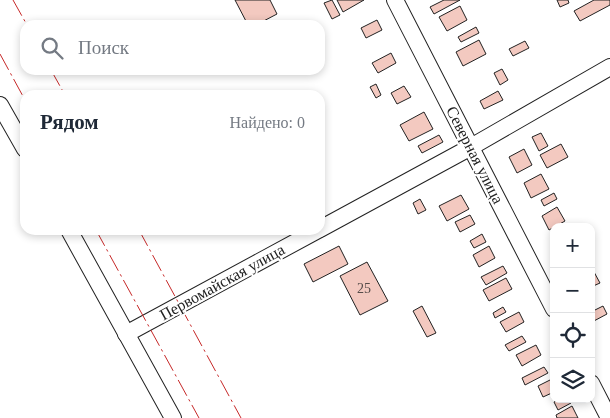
<!DOCTYPE html>
<html lang="ru">
<meta charset="utf-8">
<style>
:root{--surface:#fff;--page:#f6f6f7;--text:#1f2937;--muted:#747a83;--line:#e0e1e3}
body{margin:0;font-family:"Times New Roman",serif;background:var(--page);color:var(--text)}
.controls{position:absolute;right:15px;bottom:15px;display:grid;overflow:hidden;border-radius:10px;box-shadow:0 2px 8px #0003}
.controls button{width:45px;height:45px;display:grid;place-items:center;padding:0;border:0;border-bottom:1px solid var(--line);background:var(--surface);color:var(--text);font:25px sans-serif}
.list{margin:0;padding:0;list-style:none}
h2{display:flex;justify-content:space-between;align-items:center;height:65px;margin:0;padding:0 20px;font-size:21px}
h2 small{font-size:16px;font-weight:400;color:var(--muted)}
.icon{flex:none;width:28px;height:28px;fill:none;stroke:currentColor;stroke-width:2;stroke-linecap:round;stroke-linejoin:round}
.map{position:relative;flex:none;width:610px;height:418px;overflow:hidden}
.search{position:absolute;background:var(--surface);box-shadow:0 2px 8px #0003;left:20px;top:20px;width:305px;height:55px;display:flex;align-items:center;gap:12px;box-sizing:border-box;padding:0 18px;border-radius:15px;color:var(--muted);font-size:19px}
.panel{position:absolute;background:var(--surface);box-shadow:0 2px 8px #0003;left:20px;top:90px;width:305px;height:145px;border-radius:15px}
.map>svg:first-child{display:block}
.building{fill:#f3c9c0;stroke:#222}
.lines{fill:none;stroke-linecap:round;stroke-linejoin:round}
.minor-casing{stroke:#222;stroke-width:18}
.minor{stroke:#fff;stroke-width:16}
.power{stroke:#c62828;stroke-width:1;stroke-dasharray:18 4 2.5 4;stroke-linecap:butt}
.labels{text-anchor:middle;dominant-baseline:central;stroke-width:4;stroke-linejoin:round;paint-order:stroke}
.number-label{font-size:14px;fill:#564c4a}
.street-label{font-size:16px;fill:#222;stroke:#fff}
</style>
<div class="map">
<svg width="610" height="418" viewBox="0 0 610 418">
<rect width="100%" height="100%" fill="#fff"/>
<g class="building">
<path d="M 235,0 L 270,0 L 277,14 L 256,25 L 248,25 Z"/>
<path d="M 332,0 L 340,15 L 332,19 L 324,3 Z"/>
<path d="M 337,0 L 364,0 L 343,12 Z"/>
<path d="M 444,0 L 460,0 L 434,14 L 430,7 Z"/>
<path d="M 557,0 L 568,0 L 569,3 L 560,7 Z"/>
<path d="M 594,0 L 610,0 L 610,5 L 580,21 L 574,11 Z"/>
<path d="M 460,6 L 467,20 L 447,31 L 439,17 Z"/>
<path d="M 377,20 L 382,30 L 366,38 L 361,28 Z"/>
<path d="M 476,27 L 479,33 L 461,42 L 458,37 Z"/>
<path d="M 479,40 L 486,54 L 463,66 L 456,52 Z"/>
<path d="M 525,41 L 529,48 L 513,56 L 509,49 Z"/>
<path d="M 391,53 L 396,63 L 378,73 L 372,63 Z"/>
<path d="M 502,69 L 508,80 L 500,85 L 494,73 Z"/>
<path d="M 376,84 L 381,95 L 376,98 L 370,87 Z"/>
<path d="M 404,86 L 411,97 L 397,104 L 391,93 Z"/>
<path d="M 498,91 L 503,100 L 484,109 L 480,101 Z"/>
<path d="M 424,112 L 433,129 L 409,141 L 400,125 Z"/>
<path d="M 541,133 L 548,146 L 539,151 L 532,137 Z"/>
<path d="M 439,135 L 443,142 L 422,153 L 418,146 Z"/>
<path d="M 561,144 L 568,157 L 547,168 L 540,155 Z"/>
<path d="M 524,149 L 532,165 L 517,173 L 509,157 Z"/>
<path d="M 541,174 L 549,189 L 531,198 L 524,183 Z"/>
<path d="M 554,193 L 557,199 L 544,206 L 541,200 Z"/>
<path d="M 461,195 L 469,209 L 447,221 L 439,206 Z"/>
<path d="M 420,199 L 426,210 L 418,214 L 413,203 Z"/>
<path d="M 557,207 L 565,221 L 549,230 L 542,216 Z"/>
<path d="M 470,215 L 475,224 L 460,232 L 455,222 Z"/>
<path d="M 482,234 L 486,242 L 474,248 L 470,241 Z"/>
<path d="M 339,246 L 348,264 L 313,282 L 304,264 Z"/>
<path d="M 489,246 L 495,258 L 479,267 L 473,255 Z"/>
<path d="M 367,262 L 388,301 L 360,315 L 340,276 Z"/>
<path d="M 503,266 L 507,273 L 486,285 L 481,277 Z"/>
<path d="M 594,272 L 600,283 L 591,287 L 591,273 Z"/>
<path d="M 506,278 L 512,289 L 489,301 L 483,290 Z"/>
<path d="M 422,306 L 436,333 L 427,337 L 413,311 Z"/>
<path d="M 603,306 L 607,314 L 592,322 L 591,312 Z"/>
<path d="M 503,307 L 506,312 L 495,318 L 493,313 Z"/>
<path d="M 519,312 L 524,322 L 506,332 L 500,322 Z"/>
<path d="M 522,336 L 526,342 L 509,351 L 505,345 Z"/>
<path d="M 536,345 L 541,355 L 522,366 L 516,355 Z"/>
<path d="M 544,367 L 548,373 L 525,385 L 522,378 Z"/>
<path d="M 554,378 L 554,392 L 543,397 L 538,386 Z"/>
<path d="M 559,399 L 568,399 L 571,403 L 558,410 L 554,402 Z"/>
<path d="M 572,406 L 578,418 L 557,418 L 556,415 Z"/>
</g>
<g class="lines">
<defs>
<g id="minor">
<path d="M 395,0 L 554,309"/>
<path d="M 0,105 L 25,149"/>
<path d="M 320,229 L 471,147 L 610,67"/>
<path d="M 69,230 L 173,418"/>
<path d="M 126,334 L 318,230"/>
<path d="M 591,383 L 609,418"/>
</g>
</defs>
<use href="#minor" class="minor-casing"/>
<use href="#minor" class="minor"/>
<g class="power">
<path d="M 13,0 L 27,25"/>
<path d="M 0,54 L 25,100"/>
<path d="M 51,70 L 65,95"/>
<path d="M 96,230 L 199,418"/>
<path d="M 139,230 L 241,418"/>
</g>
</g>
<g class="labels">
<g class="number-label">
<text x="364" y="288">25</text>
</g>
<g class="street-label">
<text transform="translate(475 155) rotate(63)">Северная улица</text>
<text transform="translate(222 282) rotate(-29)">Первомайская улица</text>
</g>
</g>
</svg>
<div class="controls">
<button>+</button>
<button>−</button>
<button><svg class="icon" aria-label="locate" viewBox="0 0 24 24"><circle cx="12" cy="12" r="6"/><path d="M12 2v4M12 18v4M2 12h4M18 12h4"/></svg></button>
<button><svg class="icon" aria-label="layers" viewBox="0 0 24 24"><path d="M12 4l9 5-9 5-9-5zM3 14l9 5 9-5"/></svg></button>
</div>
<div class="search"><svg class="icon" aria-label="search" viewBox="0 0 24 24"><circle cx="10" cy="10" r="6"/><path d="M15 15l6 6"/></svg>Поиск</div>
<section class="panel">
<h2>Рядом<small>Найдено: 0</small></h2>
<ul class="list">
</ul>
</section>
</div>
